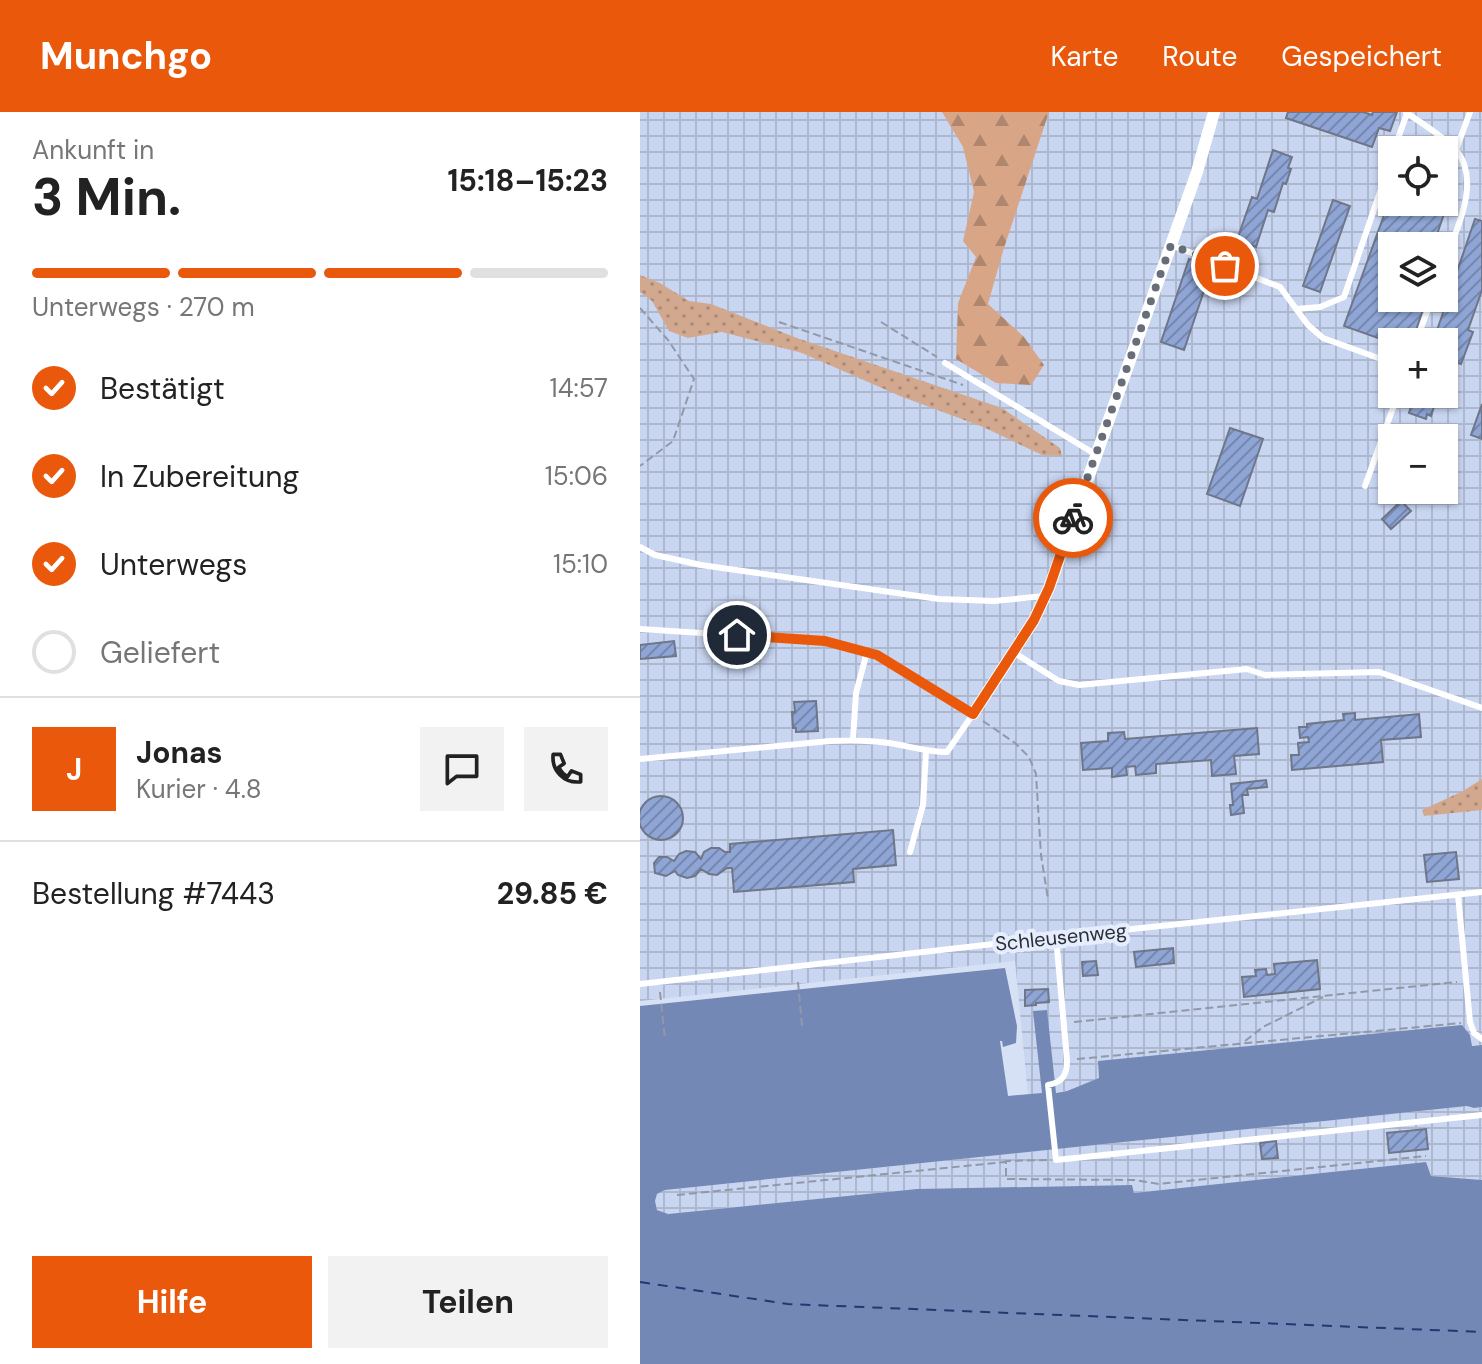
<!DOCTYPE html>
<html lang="de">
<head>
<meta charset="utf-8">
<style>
	:root { --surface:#fff; --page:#f2f2f2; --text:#222; --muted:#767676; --line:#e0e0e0; --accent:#ea580c }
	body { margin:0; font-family:"DM Sans",sans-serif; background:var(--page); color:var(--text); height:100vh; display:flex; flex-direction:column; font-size:30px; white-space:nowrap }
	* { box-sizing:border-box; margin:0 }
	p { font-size:26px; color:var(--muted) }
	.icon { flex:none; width:44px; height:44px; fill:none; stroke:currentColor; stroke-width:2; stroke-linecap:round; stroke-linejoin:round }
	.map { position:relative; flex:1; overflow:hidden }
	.sheet { display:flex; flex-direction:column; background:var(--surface); width:640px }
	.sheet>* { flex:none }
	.controls { position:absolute; left:738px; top:24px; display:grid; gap:16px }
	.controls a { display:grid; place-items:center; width:80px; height:80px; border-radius:0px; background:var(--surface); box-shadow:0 2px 6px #0004; font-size:40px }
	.pin { position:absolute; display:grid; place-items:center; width:68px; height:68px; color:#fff; margin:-34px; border:4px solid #fff; border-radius:50%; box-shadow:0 2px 8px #0007 }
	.courier { position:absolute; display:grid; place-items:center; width:80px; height:80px; margin:-40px; border:6px solid #ea580c; border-radius:50%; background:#fff; color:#222; box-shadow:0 2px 10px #0007 }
	.overview em { font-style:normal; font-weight:700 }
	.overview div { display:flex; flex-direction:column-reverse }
	.overview { display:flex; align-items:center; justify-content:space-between; height:136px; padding:0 32px }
	h1 { font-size:52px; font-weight:700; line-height:60px }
	.bar { display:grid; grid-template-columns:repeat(4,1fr); gap:12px 8px; align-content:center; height:96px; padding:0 32px }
	.bar i { height:10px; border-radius:6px; background:var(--line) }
	.bar .selected { background:var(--accent) }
	.bar p { grid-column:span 4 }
	.line { display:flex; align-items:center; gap:20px; padding:0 32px; border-top:2px solid var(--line) }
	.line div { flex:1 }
	.round { display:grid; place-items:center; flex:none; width:84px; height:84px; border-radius:0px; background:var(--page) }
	ol { padding:0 32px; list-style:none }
	li { display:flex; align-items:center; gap:24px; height:88px }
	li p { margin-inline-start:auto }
	li .icon { padding:8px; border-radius:50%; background:var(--accent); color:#fff; stroke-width:4 }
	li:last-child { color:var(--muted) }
	li i { width:44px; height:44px; border:4px solid var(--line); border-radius:50% }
	.button { display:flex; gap:16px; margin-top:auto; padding:16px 32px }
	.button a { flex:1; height:92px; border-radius:0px; background:var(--accent); color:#fff; font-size:32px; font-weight:700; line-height:92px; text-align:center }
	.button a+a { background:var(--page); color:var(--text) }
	header { display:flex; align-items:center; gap:48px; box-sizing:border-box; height:112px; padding:0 40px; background:var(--accent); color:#fff }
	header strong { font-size:38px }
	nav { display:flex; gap:44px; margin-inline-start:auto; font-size:28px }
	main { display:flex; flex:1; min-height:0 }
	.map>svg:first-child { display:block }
</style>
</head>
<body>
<header>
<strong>Munchgo</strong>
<nav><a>Karte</a><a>Route</a><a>Gespeichert</a></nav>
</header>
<main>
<section class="sheet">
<div class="overview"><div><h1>3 Min.</h1><p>Ankunft in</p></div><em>15:18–15:23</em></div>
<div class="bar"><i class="selected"></i><i class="selected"></i><i class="selected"></i><i></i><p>Unterwegs · 270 m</p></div>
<ol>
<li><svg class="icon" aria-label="check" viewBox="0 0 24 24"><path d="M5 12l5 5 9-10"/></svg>Bestätigt<p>14:57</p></li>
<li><svg class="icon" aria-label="check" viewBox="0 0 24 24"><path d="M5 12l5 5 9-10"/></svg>In Zubereitung<p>15:06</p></li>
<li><svg class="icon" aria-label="check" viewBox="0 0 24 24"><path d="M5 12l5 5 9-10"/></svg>Unterwegs<p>15:10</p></li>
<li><i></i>Geliefert</li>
</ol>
<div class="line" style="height:144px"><b class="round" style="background:var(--accent);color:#fff">J</b><div><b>Jonas</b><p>Kurier · 4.8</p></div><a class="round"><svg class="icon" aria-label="chat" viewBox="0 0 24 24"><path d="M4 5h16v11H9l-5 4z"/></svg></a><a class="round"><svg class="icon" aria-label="phone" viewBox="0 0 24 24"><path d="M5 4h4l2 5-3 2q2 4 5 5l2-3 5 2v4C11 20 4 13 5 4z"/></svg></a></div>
<div class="line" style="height:104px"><div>Bestellung #7443</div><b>29.85 €</b></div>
<div class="button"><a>Hilfe</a><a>Teilen</a></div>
</section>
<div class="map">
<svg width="842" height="1252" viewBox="0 0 842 1252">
	<defs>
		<pattern id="industrial-grid" width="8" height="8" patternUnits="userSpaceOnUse" patternTransform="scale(2)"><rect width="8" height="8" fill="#c9d6f1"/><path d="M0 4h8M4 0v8" fill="none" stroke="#adb8cf"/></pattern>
		<pattern id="grass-dots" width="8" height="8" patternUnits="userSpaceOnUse" patternTransform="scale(2)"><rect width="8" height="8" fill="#d2a98f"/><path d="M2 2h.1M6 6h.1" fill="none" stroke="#ab8a76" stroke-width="1.8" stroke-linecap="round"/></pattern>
		<pattern id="forest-firs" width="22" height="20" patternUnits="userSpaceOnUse" patternTransform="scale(2)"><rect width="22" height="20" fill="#d8a586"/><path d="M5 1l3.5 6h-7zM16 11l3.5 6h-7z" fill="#af876e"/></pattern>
		<pattern id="building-hatch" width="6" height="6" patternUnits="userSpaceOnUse" patternTransform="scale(2)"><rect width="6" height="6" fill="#8fa5d5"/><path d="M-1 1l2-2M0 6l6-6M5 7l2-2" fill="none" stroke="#7587ae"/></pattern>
	</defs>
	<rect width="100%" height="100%" fill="#d7e1f5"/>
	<path fill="url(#industrial-grid)" fill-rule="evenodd" d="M0,0H842V933L459,949L460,966L426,979L388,983L375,849L0,889ZM752,38H804V90H752ZM752,134H804V186H752ZM752,230H804V282H752ZM752,326H804V378H752Z
		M827,994L834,996L842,995V1068L791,1064L785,1050L494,1081L492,1073L277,1077L27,1102L17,1098L15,1089L17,1082L25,1078Z"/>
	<path fill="url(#grass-dots)" d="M0,163L20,171L49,189L71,192L157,226L362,296L420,336L422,344L402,343L343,315L260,284L162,241L82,220L48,226L29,219L12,189L0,180Z
		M842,667V698L784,704L782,698L823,679Z"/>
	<path fill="url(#forest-firs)" d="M302,0H409L363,139L348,192L384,225L404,253L391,273L356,271L316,247L318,191L336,145L323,129L334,80L323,35Z"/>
	<path fill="#7488b6" d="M365,856L377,914L376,931L363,935L362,929H360L368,984L402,981L393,899L407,898L416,981L427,979L459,966L458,949L822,913L830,923L832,934L842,933V995L834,996L827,994L25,1078L17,1082L15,1089L17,1098L28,1102L277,1077L492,1073L494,1081L786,1050L791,1064L842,1068V1252H0V894Z"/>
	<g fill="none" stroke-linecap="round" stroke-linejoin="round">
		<path stroke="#223872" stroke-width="2" stroke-dasharray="10 8" stroke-linecap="butt" d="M0,1170L148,1192L842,1220"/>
	</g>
	<path fill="url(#building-hatch)" stroke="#6e7688" stroke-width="2" d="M648,0H723L732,3L733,0H757L750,19L739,16L732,35L646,6Z
		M633,38L652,45L648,56L651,57L646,72L643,71L634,100L628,98L616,135L597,128L612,85L617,87Z
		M752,81V90H778L805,99L793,134H752V186H787L772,230L760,228L759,230L752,231L704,214Z
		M693,88L710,94L680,180L663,174Z
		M835,107L842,109V178L828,218L833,220L821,252L806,247L804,254V230H793Z
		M549,147L572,155L544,238L521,230Z
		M775,282H798L791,304L787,302L786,307L769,301Z
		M842,292V327L831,323Z
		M590,316L623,327L600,394L567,382Z
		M761,389L771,399L751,417L742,407Z
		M34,529L36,544L0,547V533Z
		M176,589L178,619L156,620V616H153L152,600H155L154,590Z
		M715,601V608L779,602L781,625L741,628L743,650L652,658L651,643H659L658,631L669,630L668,625L660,626L659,615H667V612L704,608L703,602Z
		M617,616L619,642L594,644L596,662L572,664L571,648L516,652V661L496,663L495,654L486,655L487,663L472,665V656L443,658L441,631L468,629V621L484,620L485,627Z
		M626,668L627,675L607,677L608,683H602L604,701L591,703L590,693H593L591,672Z
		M-1 706a22 22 0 1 1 44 0a22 22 0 1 1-44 0Z
		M253,718L256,753L213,757L214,770L94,780L92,756H87L77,763L69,762L61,757L55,764L47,766L38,763L35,759L26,764L15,761L14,751L19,745H27L34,749L39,742L46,739L55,740L61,747L64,740L71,736H79L85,740H90V732Z
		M816,740L819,767L787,770L784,743Z
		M533,836L534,851L496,855L494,840Z
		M677,848L680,877L604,885L602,865L616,864L615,858L626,857L627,863L635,862L634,852Z
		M456,849L458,863L443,864L442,850Z
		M408,877L409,890L396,891V893L385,894V878Z
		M786,1017L788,1037L749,1041L747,1021Z
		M636,1029L638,1046L622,1047L620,1031Z"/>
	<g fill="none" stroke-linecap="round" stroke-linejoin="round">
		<path stroke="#9198a8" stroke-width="2" stroke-dasharray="8 4" stroke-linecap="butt" d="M0,196L28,228L54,267L33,329L0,354
			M139,210L323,273
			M241,210L297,245
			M343,609L375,631L389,645L396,662L401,743L408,787
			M158,870L162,914
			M20,880L25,927
			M434,910L817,870
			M605,929L623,915L683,885
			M437,947L821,911
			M407,1048L366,1049V1067L495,1068L519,1072L786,1044
			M37,1083L365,1050"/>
		<path stroke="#fff" stroke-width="6" d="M766,0C779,10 806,26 816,38C842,69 816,119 804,151
			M754,38L767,1
			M816,38L830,0
			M531,133L640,175L668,213L683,226L752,251
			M656,197L680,195L704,185L752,45
			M776,230L792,186
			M305,251L455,342
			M725,374L758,282
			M0,435L15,443L61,453L299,487L354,489L405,484
			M0,517L185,529L237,543L333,602L307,640C287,640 269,634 249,631C229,628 210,628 190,629L0,647
			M373,540L419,569L439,573L607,557L625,563L739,560L842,596
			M213,628L216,581L227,540
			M270,740L283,693L286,639
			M818,783L830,910L834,921L842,927
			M416,825L427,948C427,963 423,970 408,973L416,1048L842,1003
			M0,872L416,825L842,780"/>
		<path stroke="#fff" stroke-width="12" d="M333,602L394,508L409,476L557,60L574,0"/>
	</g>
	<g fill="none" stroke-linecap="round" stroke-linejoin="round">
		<path stroke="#676d79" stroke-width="8" stroke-dasharray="0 14.4" d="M433,406L531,133L585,154"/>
		<path stroke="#ea580c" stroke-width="10" d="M97,523L185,529L237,543L333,602L394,508L409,476L433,406"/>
	</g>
	<g text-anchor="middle" stroke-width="8" stroke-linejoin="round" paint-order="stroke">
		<g font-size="20" fill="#2a2e36" stroke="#e6eefe">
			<text transform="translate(421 825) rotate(-6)" y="7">Schleusenweg</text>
		</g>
	</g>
</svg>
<div class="controls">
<a><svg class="icon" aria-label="locate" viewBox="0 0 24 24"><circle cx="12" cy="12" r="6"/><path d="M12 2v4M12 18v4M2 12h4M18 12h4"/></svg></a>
<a><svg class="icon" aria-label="layers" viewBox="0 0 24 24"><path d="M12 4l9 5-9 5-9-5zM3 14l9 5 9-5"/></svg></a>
<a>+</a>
<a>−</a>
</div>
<div class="pin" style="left:585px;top:154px;background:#ea580c"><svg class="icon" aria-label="bag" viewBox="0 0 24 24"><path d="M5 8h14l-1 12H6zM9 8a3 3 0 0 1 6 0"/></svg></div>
<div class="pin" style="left:97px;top:523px;background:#1f2937"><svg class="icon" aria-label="home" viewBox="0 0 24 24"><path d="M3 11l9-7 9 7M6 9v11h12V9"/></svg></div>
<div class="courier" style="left:433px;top:406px"><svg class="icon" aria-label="bike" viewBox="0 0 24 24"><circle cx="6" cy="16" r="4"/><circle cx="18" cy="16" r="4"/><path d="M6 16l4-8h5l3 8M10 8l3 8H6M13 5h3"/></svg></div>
</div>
</main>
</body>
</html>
